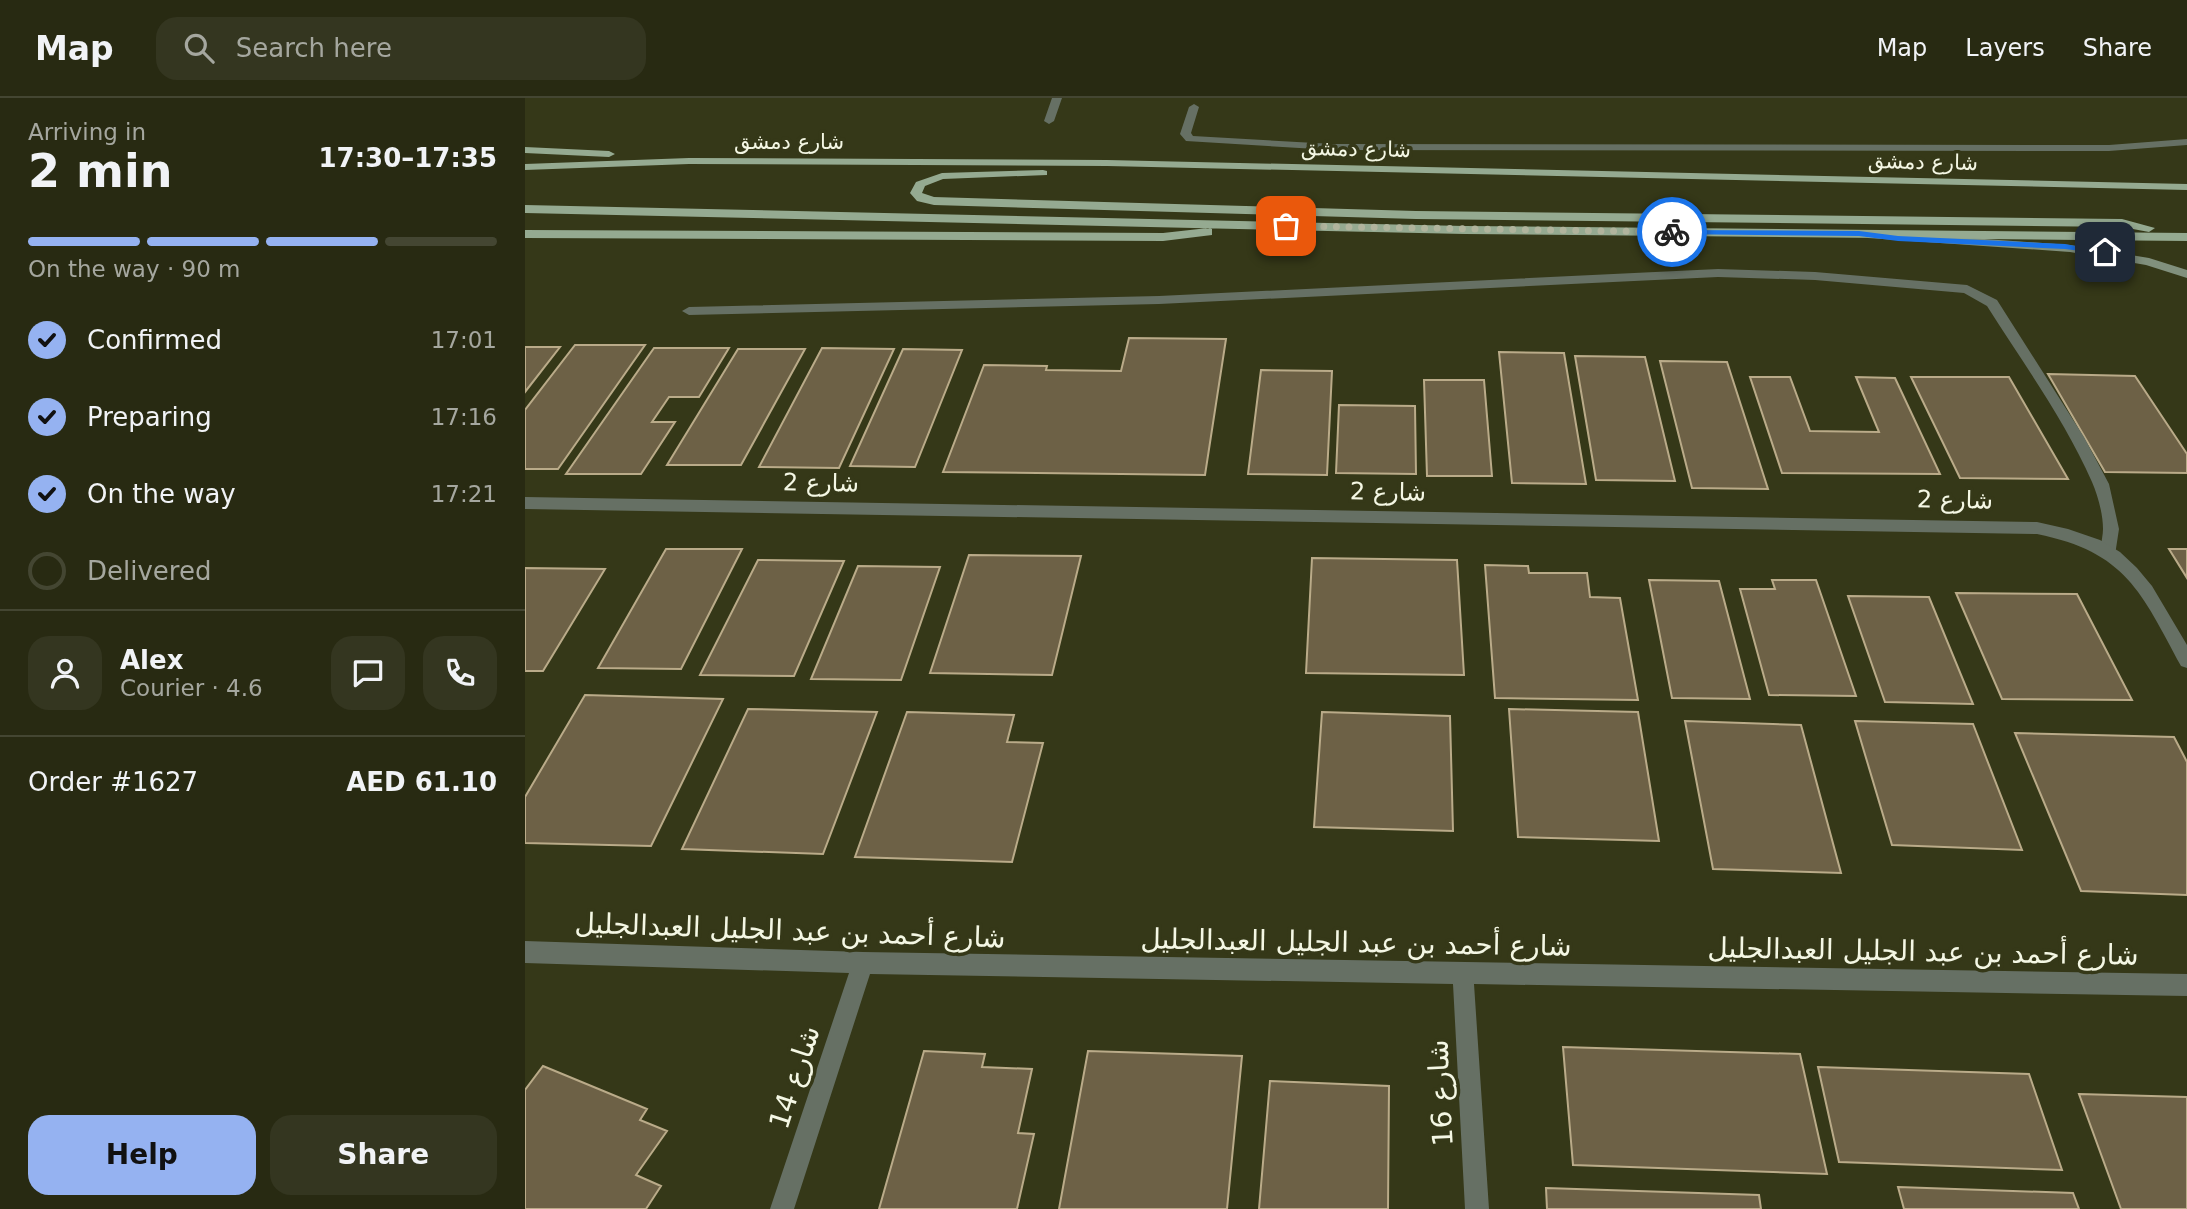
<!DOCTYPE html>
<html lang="en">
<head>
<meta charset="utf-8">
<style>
	:root { --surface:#282a12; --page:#343620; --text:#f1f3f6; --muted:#a5a79f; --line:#444632; --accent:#95b2f1 }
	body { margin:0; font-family:"DejaVu Sans",Vazirmatn,sans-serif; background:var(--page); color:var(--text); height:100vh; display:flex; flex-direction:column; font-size:26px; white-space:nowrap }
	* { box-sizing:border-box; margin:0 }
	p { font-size:23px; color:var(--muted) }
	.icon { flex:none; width:38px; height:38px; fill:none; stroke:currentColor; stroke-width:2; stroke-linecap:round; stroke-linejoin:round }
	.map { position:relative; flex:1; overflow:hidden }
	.details { display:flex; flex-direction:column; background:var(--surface); width:525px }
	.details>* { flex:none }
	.pin { position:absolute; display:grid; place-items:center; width:60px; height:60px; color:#fff; margin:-30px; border-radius:14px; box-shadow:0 4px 10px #0006 }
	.courier { position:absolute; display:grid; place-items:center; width:70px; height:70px; margin:-35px; border:5px solid #1a73e8; border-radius:50%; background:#fff; color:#222; box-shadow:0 2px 9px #0007 }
	.head em { font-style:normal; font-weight:600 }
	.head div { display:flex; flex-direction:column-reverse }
	.head { display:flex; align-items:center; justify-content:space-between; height:119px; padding:0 28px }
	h1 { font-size:46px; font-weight:600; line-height:52px }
	.bar { display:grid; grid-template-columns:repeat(4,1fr); gap:10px 7px; align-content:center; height:84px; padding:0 28px }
	.bar i { height:9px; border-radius:5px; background:var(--line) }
	.bar .active { background:var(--accent) }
	.bar p { grid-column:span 4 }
	.line { display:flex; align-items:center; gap:18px; padding:0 28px; border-top:2px solid var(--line) }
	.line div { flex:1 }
	.round { display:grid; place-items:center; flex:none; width:74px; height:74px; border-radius:21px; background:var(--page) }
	ol { padding:0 28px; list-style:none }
	li { display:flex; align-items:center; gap:21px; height:77px }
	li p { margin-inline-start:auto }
	li .icon { padding:7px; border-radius:50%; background:var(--accent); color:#111; stroke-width:4 }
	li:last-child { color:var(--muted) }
	li i { width:38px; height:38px; border:4px solid var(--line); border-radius:50% }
	.primary-button { display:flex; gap:14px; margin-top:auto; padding:14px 28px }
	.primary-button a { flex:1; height:80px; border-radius:21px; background:var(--accent); color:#111; font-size:28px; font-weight:600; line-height:80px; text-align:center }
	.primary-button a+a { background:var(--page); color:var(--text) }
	header { display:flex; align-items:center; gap:42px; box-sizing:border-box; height:98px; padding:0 35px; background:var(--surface); border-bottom:2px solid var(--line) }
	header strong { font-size:33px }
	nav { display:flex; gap:38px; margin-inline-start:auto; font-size:24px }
	.search { width:490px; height:63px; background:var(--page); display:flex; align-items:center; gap:18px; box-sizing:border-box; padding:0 24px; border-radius:21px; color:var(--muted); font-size:26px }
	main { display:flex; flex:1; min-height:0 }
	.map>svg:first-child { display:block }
</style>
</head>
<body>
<header>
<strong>Map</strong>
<div class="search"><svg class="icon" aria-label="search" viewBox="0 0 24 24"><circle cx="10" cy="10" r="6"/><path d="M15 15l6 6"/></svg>Search here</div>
<nav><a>Map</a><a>Layers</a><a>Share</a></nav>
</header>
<main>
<section class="details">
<div class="head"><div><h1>2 min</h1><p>Arriving in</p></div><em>17:30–17:35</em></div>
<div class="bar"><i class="active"></i><i class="active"></i><i class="active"></i><i></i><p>On the way · 90 m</p></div>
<ol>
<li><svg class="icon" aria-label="check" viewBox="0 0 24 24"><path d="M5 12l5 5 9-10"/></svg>Confirmed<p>17:01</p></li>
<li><svg class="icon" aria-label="check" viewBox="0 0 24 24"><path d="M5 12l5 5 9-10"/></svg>Preparing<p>17:16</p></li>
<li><svg class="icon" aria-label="check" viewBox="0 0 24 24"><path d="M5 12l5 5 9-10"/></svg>On the way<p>17:21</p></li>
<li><i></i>Delivered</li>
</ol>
<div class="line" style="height:126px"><a class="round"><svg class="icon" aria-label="person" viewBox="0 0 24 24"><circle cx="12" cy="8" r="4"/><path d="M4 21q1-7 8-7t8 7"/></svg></a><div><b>Alex</b><p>Courier · 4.6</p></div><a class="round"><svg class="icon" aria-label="chat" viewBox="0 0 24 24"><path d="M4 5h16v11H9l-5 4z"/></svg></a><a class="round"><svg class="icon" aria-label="phone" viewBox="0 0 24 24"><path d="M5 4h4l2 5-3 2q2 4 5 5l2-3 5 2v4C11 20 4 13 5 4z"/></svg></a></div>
<div class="line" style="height:91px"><div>Order #1627</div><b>AED 61.10</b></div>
<div class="primary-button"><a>Help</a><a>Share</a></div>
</section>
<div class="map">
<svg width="1662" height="1111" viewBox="0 0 1662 1111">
	<rect width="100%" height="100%" fill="#353818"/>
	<path fill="#6d6146" stroke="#baab89" stroke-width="2" d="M604,240L701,241L680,377L418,374L459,267L522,268L521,272L596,273Z
		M50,247H120L33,371H0V312Z
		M0,249H35L0,294Z
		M129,250H204L174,299H144L127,324H150L116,376H41Z
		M297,250L369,251L314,370L234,369Z
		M213,251H280L216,367H142Z
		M378,251L437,252L390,369L325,368Z
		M974,254L1039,255L1061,386L987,385Z
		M1050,258L1120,259L1150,383L1071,382Z
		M1135,263L1202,264L1243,391L1167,390Z
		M736,272L807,273L802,377L723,376Z
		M1523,276L1610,278L1662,356V375L1580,374Z
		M1225,279H1265L1285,333L1354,334L1331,279L1370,280L1415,376L1257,375Z
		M1386,279H1484L1543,381L1435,380Z
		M899,282H959L967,378H902Z
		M814,307L890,308L891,376L811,375Z
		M141,451H217L156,571L73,570Z
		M1644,451H1662V480Z
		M444,457L556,458L527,577L405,575Z
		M787,460L932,462L939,577L781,575Z
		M233,462L319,463L269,578L175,577Z
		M960,467L1003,468L1004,475H1062L1065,499L1095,500L1113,602L970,600Z
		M333,468L415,469L376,582L286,581Z
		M0,470L80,471L18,573H0Z
		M1124,482L1194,483L1225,601L1147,600Z
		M1247,482H1291L1331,598L1244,597L1215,491H1250Z
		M1431,495L1552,496L1607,602L1477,601Z
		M1323,498L1404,499L1448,606L1360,604Z
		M60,597L198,601L126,748L0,745V699Z
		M223,611L352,614L298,756L157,751Z
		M984,611L1113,614L1134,743L993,739Z
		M382,614L489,617L482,644L518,645L487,764L330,759Z
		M797,614L925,618L928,733L789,729Z
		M1160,623L1276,627L1316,775L1188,771Z
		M1330,623L1448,626L1497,752L1367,747Z
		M1490,635L1649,639L1662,664V797L1556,793Z
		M1038,949L1275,956L1302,1076L1048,1067Z
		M399,953L460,956L457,969L507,971L493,1035L509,1036L492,1111H354Z
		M563,953L717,958L702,1111H534Z
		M18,968L122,1011L115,1022L142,1033L111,1077L136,1088L121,1111H0V992Z
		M1293,969L1504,976L1537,1072L1314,1064Z
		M745,983L864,988L863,1111H734Z
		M1554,996L1662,999V1111H1596Z
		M1373,1089L1548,1095L1554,1111H1379Z
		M1021,1090L1234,1097L1236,1111H1022Z"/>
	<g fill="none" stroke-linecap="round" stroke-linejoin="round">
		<path fill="#667064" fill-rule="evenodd" d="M527,0H537L529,23L524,26L519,23Z
			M669,6L674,9L666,35L668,38L808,46L1584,47L1662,41V47L1584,53L808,52L661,43L655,36L664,9Z
			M1193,171L1290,174L1442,187L1472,202L1559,339L1584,386L1594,431L1590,457H1578C1574,449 1578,440 1578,431C1578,416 1573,398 1567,384C1540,322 1498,265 1462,208L1439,195L1290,182L1193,179L634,206L164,217L157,213L164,209L634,198Z"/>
		<path fill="#667064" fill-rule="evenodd" d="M0,399L1512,424L1543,431L1575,442L1595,454L1612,470L1627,488L1662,547V570L1656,568C1616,494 1601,454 1512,436L0,411Z
			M0,843L338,854L1662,876V898L949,886L964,1111H940L928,886L345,876L269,1111H245L324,875L0,865Z"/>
		<path fill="#81907d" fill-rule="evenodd" d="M1347,133L1545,147L1624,160L1662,172V180L1621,167L1545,154L1343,140L1341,137Z"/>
		<path fill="#95aa91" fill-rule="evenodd" d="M0,49L84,53L90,56L84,59L0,55Z
			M164,60L582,62L1662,86V92L582,68L164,66L0,72V66Z
			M518,72L522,73V77L418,81L400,88L397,95L409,99L891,113L1597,121L1630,130L1624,134L1597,129L891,121L409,107L392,103L385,95L391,84L417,75Z
			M0,107L940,128L1662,135V143L940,136L0,115Z
			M683,130L687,131V137L638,143L0,140V132L638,135Z"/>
	</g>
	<path fill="#1a73e8" d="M1147,132L1334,133L1373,138L1540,146L1584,154L1580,156L1540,151L1373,143L1334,138L1144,136Z"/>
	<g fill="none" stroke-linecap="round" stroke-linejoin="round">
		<path stroke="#b1b49d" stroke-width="7" stroke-dasharray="0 12.6" d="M761,128L1147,134"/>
	</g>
	<g text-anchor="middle" stroke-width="7" stroke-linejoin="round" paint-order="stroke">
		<g font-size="21" fill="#f4f7e4" stroke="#353818">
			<text x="264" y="51">شارع دمشق</text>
			<text transform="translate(831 51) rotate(1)" y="7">شارع دمشق</text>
			<text transform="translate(1398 64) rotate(1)" y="7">شارع دمشق</text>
		</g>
		<g font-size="24" fill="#f4f7e4" stroke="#353818">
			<text transform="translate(296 385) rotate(1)" y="8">شارع 2</text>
			<text transform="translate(863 394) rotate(1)" y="8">شارع 2</text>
			<text transform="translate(1430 402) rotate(1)" y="8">شارع 2</text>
		</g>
		<g font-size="28" fill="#f4f7e4" stroke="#353818">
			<text transform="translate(265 832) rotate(2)" y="10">شارع أحمد بن عبد الجليل العبدالجليل</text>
			<text transform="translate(831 844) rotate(1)" y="10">شارع أحمد بن عبد الجليل العبدالجليل</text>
			<text transform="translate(1398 853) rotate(1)" y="10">شارع أحمد بن عبد الجليل العبدالجليل</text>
			<text transform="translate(269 979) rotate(-72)" y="10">شارع 14</text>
			<text transform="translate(915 995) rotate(-93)" y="10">شارع 16</text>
		</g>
	</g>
</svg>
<div class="pin" style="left:761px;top:128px;background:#ea580c"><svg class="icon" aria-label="bag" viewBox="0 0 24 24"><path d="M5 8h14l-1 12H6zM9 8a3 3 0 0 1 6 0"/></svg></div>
<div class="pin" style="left:1580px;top:154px;background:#1f2937"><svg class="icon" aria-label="home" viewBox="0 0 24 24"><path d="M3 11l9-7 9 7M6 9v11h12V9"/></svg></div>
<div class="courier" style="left:1147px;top:134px"><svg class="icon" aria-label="bike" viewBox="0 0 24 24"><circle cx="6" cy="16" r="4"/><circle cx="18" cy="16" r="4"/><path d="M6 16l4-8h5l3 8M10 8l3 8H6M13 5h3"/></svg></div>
</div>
</main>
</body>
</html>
